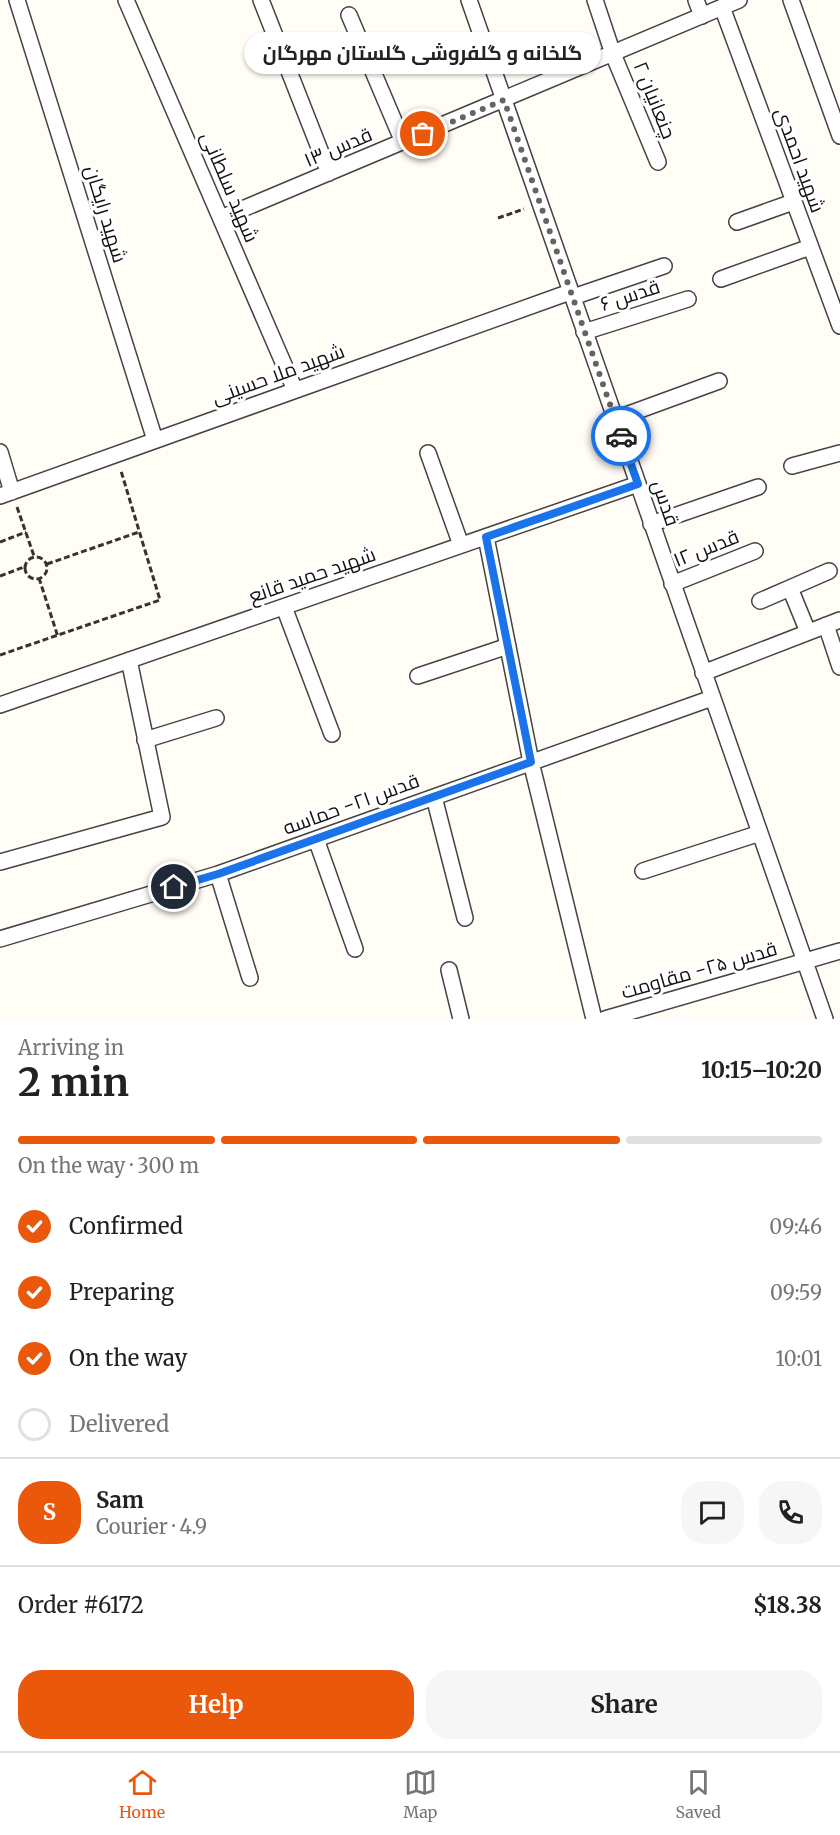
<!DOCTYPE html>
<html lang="en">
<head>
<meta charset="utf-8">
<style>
	:root { --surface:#fff; --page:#f6f6f6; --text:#222; --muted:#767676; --line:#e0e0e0; --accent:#ea580c }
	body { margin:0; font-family:Merriweather,Cairo,serif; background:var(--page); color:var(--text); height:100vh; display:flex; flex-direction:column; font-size:22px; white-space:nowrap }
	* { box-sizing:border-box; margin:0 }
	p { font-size:20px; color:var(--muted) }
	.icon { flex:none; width:33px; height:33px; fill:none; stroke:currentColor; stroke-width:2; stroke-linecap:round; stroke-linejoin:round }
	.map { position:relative; height:1019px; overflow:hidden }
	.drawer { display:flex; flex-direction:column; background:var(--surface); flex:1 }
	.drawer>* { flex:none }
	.pin { position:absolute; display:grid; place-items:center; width:51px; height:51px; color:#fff; margin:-26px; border:3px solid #fff; border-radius:50%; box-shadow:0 2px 6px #0007 }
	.courier { position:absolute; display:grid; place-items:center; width:60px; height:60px; margin:-30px; border:4px solid #1a73e8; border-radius:50%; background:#fff; color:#222; box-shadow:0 2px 8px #0007 }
	.bubble { position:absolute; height:42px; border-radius:21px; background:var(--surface); box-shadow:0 2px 4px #0004; font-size:20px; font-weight:700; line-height:42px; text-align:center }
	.headline em { font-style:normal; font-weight:700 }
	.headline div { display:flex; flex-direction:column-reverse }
	.headline { display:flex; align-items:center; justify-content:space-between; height:102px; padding:0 18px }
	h1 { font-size:39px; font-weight:700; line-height:45px }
	.bar { display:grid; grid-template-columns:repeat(4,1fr); gap:9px 6px; align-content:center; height:72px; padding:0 18px }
	.bar i { height:8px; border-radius:4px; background:var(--line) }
	.bar .active { background:var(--accent) }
	.bar p { grid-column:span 4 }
	.line { display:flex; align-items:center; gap:15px; padding:0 18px; border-top:2px solid var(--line) }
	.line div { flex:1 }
	.round { display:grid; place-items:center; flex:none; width:63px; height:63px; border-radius:24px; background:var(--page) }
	ol { padding:0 18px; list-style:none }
	li { display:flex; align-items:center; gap:18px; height:66px }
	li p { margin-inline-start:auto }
	li .icon { padding:6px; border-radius:50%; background:var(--accent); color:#fff; stroke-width:4 }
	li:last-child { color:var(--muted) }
	li i { width:33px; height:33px; border:3px solid var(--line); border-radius:50% }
	.button { display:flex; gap:12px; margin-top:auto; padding:12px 18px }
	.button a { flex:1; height:69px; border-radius:24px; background:var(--accent); color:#fff; font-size:24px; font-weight:700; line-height:69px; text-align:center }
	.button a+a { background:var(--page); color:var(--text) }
	.tabs { display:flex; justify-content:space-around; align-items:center; height:84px; border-top:2px solid var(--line); background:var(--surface); font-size:16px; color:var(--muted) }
	.tabs a { display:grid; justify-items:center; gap:3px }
	.tabs .active { color:var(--accent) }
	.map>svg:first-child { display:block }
</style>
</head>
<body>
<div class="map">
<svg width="840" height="1019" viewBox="0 0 840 1019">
	<rect width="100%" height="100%" fill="#fffdf5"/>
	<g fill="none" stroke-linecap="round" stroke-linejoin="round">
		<g stroke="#444" stroke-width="18">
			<path id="street" d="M17,0L155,440
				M126,0L295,390
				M261,0L329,173
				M469,0L825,1019
				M595,0L613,54L658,162
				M696,0L702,16
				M791,0L840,136
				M722,7L840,326
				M349,15L403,142
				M221,218L739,0
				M737,222L793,202
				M721,279L810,247
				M573,297L664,266
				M584,332L688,299
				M615,419L719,381
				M0,452L12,492
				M428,453L461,545
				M792,466L840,453
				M0,496L570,292
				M651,524L758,487
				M486,537L531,762L594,1019
				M672,584L755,551
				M790,588L829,571
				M760,601L790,588L808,632
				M284,607L332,734
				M826,625L840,667
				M703,673L840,620
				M418,676L508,646
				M0,705L638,484
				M145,740L216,718
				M434,797L465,918
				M316,839L355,949
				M0,862L162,817L129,660
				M643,871L760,833
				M218,874L250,978
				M0,939L218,874L712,698
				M449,970L461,1019
				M605,1019L840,951"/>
		</g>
		<path stroke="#333" stroke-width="3" stroke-dasharray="6 3" stroke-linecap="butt" d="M498,218L524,209
			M17,507L34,556
			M0,542L26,532
			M25 568a11 11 0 1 1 22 0a11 11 0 1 1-22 0Z
			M47,564L139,532
			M0,576L24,567
			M39,578L58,637
			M0,655L160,600L121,471"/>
		<use href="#street" stroke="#fff" stroke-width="15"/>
	</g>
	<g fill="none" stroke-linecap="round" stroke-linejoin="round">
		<path stroke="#646461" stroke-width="6" stroke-dasharray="0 10.8" d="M423,134L504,100L621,436"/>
		<path stroke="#1a73e8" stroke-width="8" d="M174,887L218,874L531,762L486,537L638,484L621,436"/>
	</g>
	<g text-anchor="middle" stroke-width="6" stroke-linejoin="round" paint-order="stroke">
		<g font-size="20" fill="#111" stroke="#fff">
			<text transform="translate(655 100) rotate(68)" y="7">چنعانیان ۲</text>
			<text transform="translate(338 147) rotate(-23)" y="7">قدس ۱۳</text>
			<text transform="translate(800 160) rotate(70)" y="7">شهید احمدی</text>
			<text transform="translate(230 187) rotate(67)" y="7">شهید سلطانی</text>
			<text transform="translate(106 214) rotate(73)" y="7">شهید رایگان</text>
			<text transform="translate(630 295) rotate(-18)" y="7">قدس ۶</text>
			<text transform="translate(278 374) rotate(-20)" y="7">شهید ملا حسینی</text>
			<text transform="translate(666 503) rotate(71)" y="7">قدس</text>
			<text transform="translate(706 548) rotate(-22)" y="7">قدس ۱۲</text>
			<text transform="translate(312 575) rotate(-19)" y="7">شهید حمید قانع</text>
			<text transform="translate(351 804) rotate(-20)" y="7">قدس ۲۱- حماسه</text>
			<text transform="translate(699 970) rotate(-16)" y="7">قدس ۲۵- مقاومت</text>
		</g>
	</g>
</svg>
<div class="pin" style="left:423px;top:134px;background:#ea580c"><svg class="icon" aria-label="bag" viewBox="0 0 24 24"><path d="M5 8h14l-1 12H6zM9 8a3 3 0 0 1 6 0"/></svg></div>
<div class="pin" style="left:174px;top:887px;background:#1f2937"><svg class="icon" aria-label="home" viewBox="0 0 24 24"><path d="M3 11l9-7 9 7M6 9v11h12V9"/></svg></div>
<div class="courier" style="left:621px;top:436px"><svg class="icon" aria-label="car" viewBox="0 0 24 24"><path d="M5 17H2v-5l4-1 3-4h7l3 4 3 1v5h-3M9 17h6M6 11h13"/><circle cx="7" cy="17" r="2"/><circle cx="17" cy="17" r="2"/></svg></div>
<div class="bubble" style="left:244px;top:32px;width:357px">گلخانه و گلفروشی گلستان مهرگان</div>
</div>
<section class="drawer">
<div class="headline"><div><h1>2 min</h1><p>Arriving in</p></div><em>10:15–10:20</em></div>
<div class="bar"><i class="active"></i><i class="active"></i><i class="active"></i><i></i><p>On the way · 300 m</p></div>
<ol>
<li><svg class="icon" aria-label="check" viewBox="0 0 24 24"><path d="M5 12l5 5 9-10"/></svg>Confirmed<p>09:46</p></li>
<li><svg class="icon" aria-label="check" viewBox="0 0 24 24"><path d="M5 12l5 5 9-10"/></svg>Preparing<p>09:59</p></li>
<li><svg class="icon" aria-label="check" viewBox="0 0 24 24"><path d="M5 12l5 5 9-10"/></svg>On the way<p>10:01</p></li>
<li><i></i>Delivered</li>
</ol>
<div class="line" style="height:108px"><b class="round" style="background:var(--accent);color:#fff">S</b><div><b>Sam</b><p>Courier · 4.9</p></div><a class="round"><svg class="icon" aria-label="chat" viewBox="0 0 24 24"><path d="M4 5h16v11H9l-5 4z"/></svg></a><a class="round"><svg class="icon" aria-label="phone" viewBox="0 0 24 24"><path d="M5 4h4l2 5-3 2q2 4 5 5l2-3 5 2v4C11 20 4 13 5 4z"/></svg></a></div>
<div class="line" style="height:78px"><div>Order #6172</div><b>$18.38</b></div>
<div class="button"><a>Help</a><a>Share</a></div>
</section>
<nav class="tabs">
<a class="active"><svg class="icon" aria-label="home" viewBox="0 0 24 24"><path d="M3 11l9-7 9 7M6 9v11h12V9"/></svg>Home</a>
<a><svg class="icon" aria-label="map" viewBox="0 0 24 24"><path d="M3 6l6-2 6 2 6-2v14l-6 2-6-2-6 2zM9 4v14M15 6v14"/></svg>Map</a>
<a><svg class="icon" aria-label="saved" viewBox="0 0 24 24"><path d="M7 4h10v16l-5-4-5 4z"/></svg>Saved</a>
</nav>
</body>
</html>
